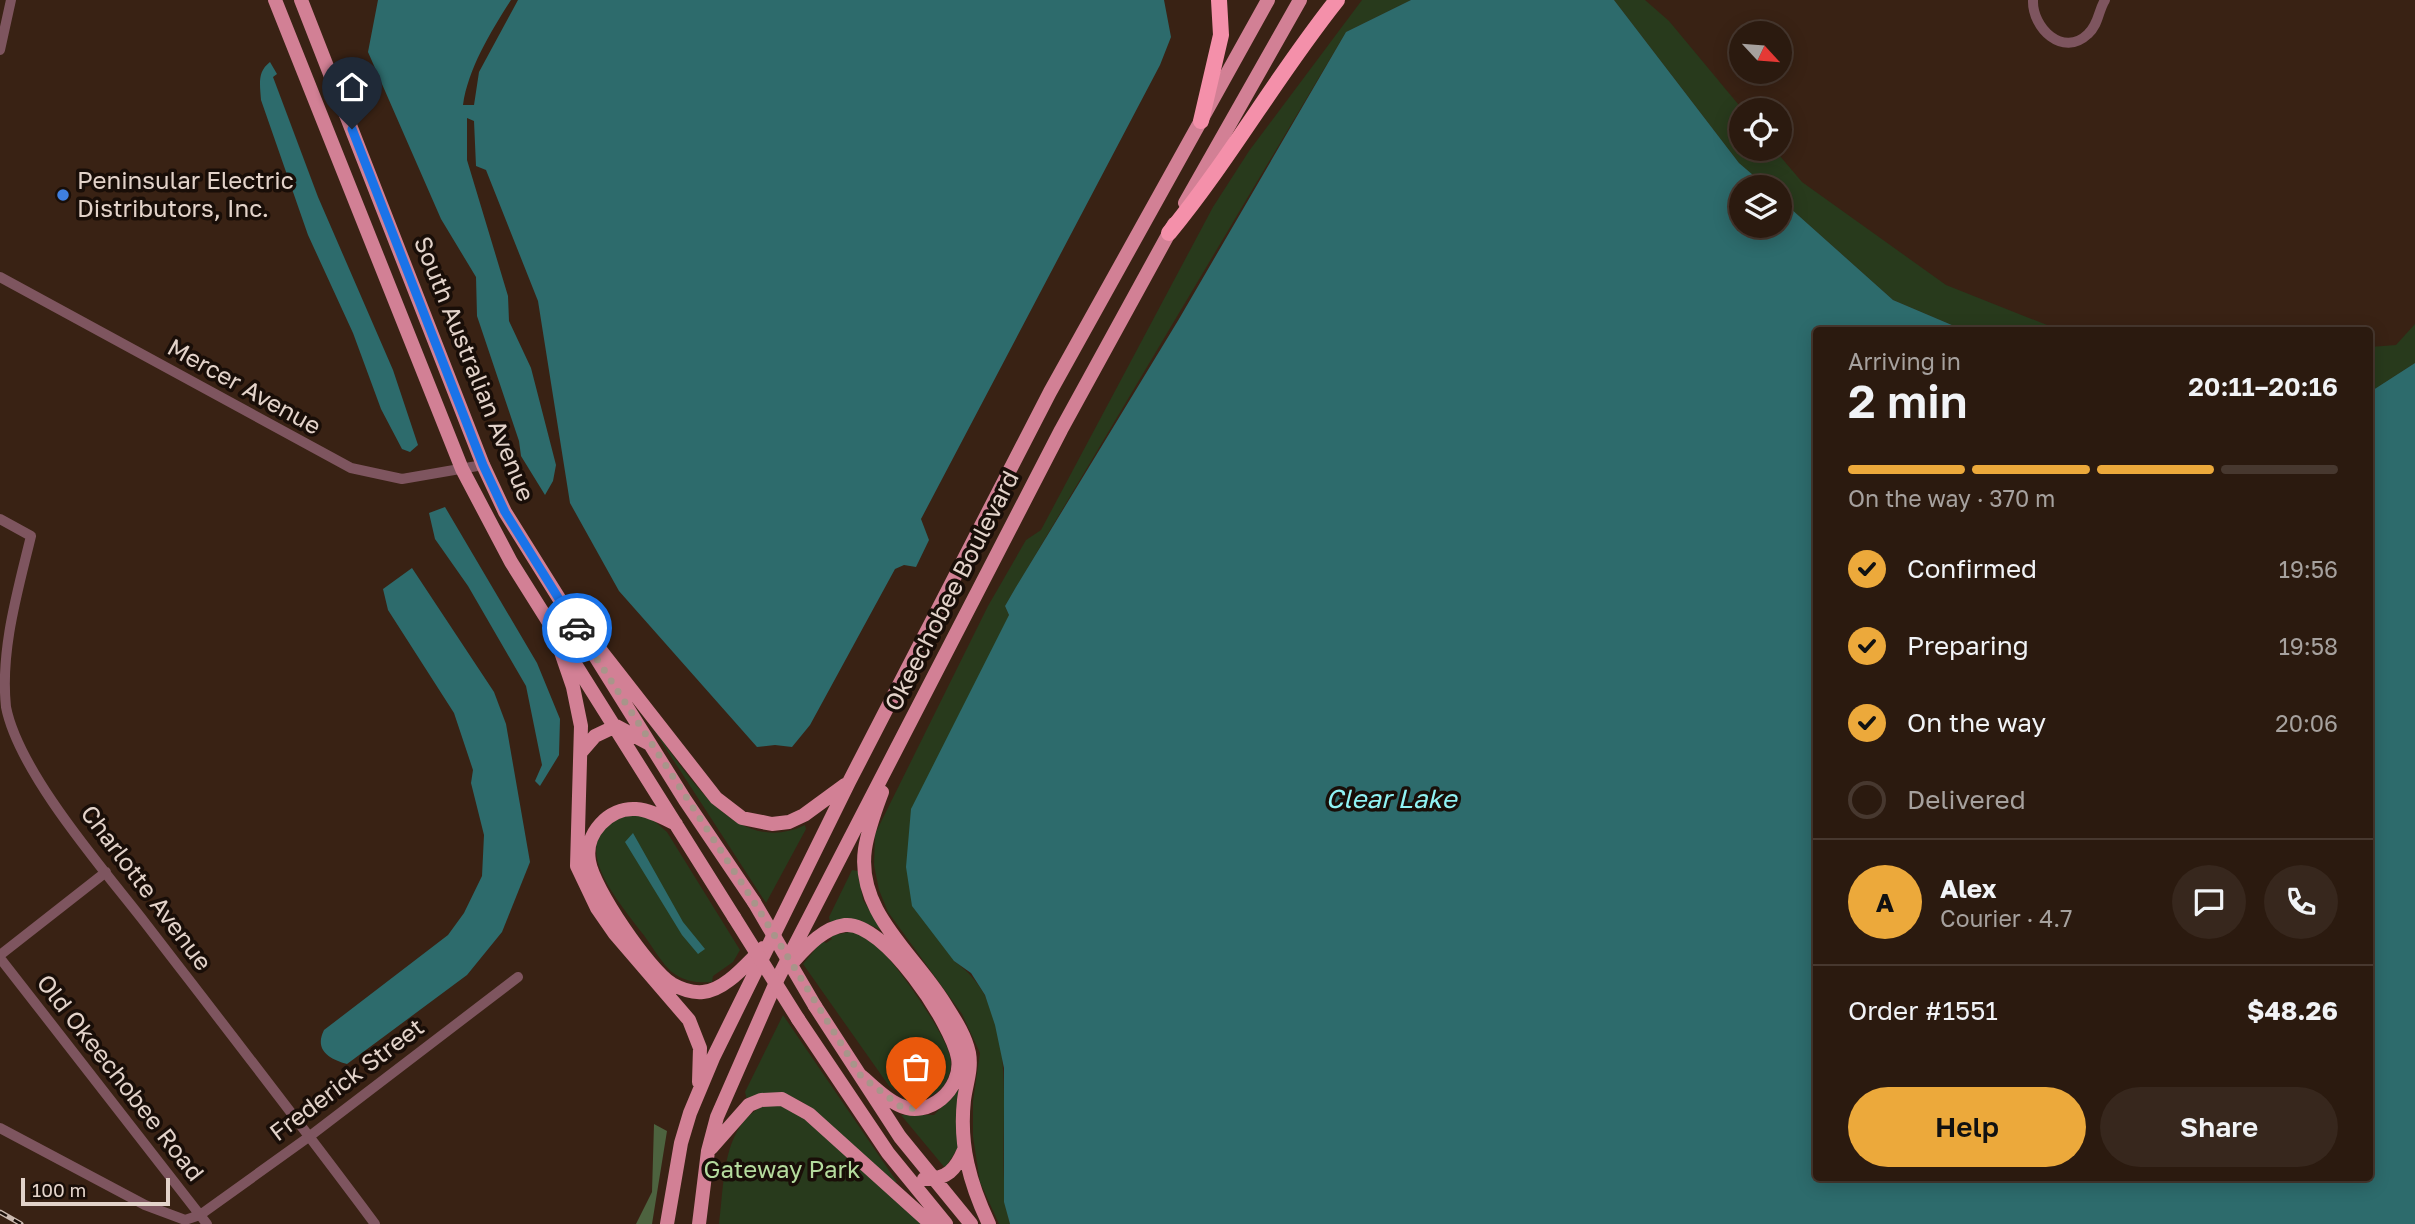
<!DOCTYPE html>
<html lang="en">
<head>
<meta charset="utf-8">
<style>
	:root { --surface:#2b1a0f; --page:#37271d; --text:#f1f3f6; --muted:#a6a19e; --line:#47382f; --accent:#eca93b }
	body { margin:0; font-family:"Golos Text",sans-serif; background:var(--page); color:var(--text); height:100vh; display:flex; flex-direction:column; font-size:26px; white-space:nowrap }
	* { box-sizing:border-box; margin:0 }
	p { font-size:23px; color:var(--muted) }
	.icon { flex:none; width:38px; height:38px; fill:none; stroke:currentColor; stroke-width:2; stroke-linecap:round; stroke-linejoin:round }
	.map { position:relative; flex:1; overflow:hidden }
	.drawer { position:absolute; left:1813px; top:327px; width:560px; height:854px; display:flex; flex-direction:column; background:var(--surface); border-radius:7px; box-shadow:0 4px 18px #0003,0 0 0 2px var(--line) }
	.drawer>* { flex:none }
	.needle { width:46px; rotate:116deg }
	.buttons { position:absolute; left:1729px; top:21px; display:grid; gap:14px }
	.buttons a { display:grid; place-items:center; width:63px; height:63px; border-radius:50%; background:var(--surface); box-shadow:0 4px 18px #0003,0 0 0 2px var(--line); font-size:35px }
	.scale { position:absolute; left:21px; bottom:18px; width:149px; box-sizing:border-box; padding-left:7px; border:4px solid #e3d3ca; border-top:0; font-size:19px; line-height:24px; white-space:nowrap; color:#e3d3ca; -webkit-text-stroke:5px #190e08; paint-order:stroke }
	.pin { position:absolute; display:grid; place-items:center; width:60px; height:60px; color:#fff; margin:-72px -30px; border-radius:50% 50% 50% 0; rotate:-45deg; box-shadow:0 0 7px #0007 }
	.pin .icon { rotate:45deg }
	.courier { position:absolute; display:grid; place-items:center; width:70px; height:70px; margin:-35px; border:5px solid #1a73e8; border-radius:50%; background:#fff; color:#222; box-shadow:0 2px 9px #0007 }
	.overview em { font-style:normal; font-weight:600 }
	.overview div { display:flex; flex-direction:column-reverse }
	.overview { display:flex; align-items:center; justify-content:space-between; height:119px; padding:0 35px }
	h1 { font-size:46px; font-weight:600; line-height:52px }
	.bar { display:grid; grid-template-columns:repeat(4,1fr); gap:10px 7px; align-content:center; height:84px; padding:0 35px }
	.bar i { height:9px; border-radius:5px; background:var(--line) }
	.bar .selected { background:var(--accent) }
	.bar p { grid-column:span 4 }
	.line { display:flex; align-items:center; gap:18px; padding:0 35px; border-top:2px solid var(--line) }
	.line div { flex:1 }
	.round { display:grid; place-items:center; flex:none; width:74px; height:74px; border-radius:37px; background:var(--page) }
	ol { padding:0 35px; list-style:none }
	li { display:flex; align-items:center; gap:21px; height:77px }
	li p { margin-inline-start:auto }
	li .icon { padding:7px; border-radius:50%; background:var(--accent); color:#111; stroke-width:4 }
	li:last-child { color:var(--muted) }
	li i { width:38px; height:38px; border:4px solid var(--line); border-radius:50% }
	.cta { display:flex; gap:14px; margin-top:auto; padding:14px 35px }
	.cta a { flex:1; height:80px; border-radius:42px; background:var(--accent); color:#111; font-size:28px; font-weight:600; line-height:80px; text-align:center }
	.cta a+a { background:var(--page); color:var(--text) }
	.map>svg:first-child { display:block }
</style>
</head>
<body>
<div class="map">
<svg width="2415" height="1224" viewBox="0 0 2415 1224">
	<rect width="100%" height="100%" fill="#392214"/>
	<path fill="#283a1c" d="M1362,0H1411L1346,32L1005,606L1009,615L954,961C1033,1016 989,1145 1010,1224H999L980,1182L973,1137V1101L980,1053L962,1014L888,912L879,890L874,865L875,834L988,606L1026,540L1041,530L1213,207L1249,151Z
		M1614,0H1645L1669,21L1743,110L1741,149H1774L1802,182L1946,285L2062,331H1966L1893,300L1780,199V187H1767L1739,163Z
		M2415,324V363L2370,392V347L2396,345Z
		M646,718C683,766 732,860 805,825L806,829L766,903Z
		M632,814L652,819L667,832L740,950L733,962L713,976L712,982C698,983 688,982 676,975C663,967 652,945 642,933C616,898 559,835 632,814Z
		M852,870L858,871L863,900L883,931L859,920L830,923L829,917Z
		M854,931C860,934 869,936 873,941C892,958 952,1040 951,1063C950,1091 928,1102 903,1102L904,1096L889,1086L803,964L822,941L826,943L832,939L830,936Z
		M783,1015L897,1182L894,1183L804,1103L782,1092L747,1100L745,1092Z
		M960,1088L958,1148L945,1168L901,1115H934Z
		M767,1104L787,1106L804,1116L922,1224H719C725,1181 721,1124 767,1104Z"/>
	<path fill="#4d633f" d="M654,1124L667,1131L652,1224H636L652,1192Z"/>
	<path fill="#2d6b6c" d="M378,0H511C491,31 468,69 463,105H474L479,72L518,0H1164L1171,37L1160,65L921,519L929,540L916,567L904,565L895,569L810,725L792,747L775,745L757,747L619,591L570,503L538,301L486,170L476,166L474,121L467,118V160L508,296L509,321L531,368L556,465L553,481L545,495L521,456L519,441L477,316L476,277L441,219L368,52Z
		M1411,0H1614L1739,163L1767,187H1741V226H1780V199L1893,300L1966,331H1816V1178H2370V392L2415,363V1224H1010L1004,1202V1068L995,1025L985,995L971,973L954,961L912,906L906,867L911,809L1009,615L1005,606L1016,587L1179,319L1346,32Z
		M270,62L277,74L273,77L318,197L393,370L418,445L410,452L402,449L381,409L353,333L308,235L261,100C260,84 257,72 270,62Z
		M445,507L537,663L560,719L559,755L540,786L535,781L542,765L526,686L468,586L435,539L429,513Z
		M412,568L494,692L506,724L530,862L502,932L467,975L347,1064C329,1059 314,1050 324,1030L448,935L464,913L482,876L484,835L471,783L473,770L454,713L388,610L383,589Z
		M633,833L683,922L705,949L698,954L682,935L625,842Z"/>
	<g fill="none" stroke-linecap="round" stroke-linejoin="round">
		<path stroke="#7e555f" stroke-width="10" d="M2033,0C2032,28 2063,58 2088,34C2099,24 2098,11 2105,0
			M0,50L11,0
			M0,277L351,468L402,479L483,465
			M0,519L31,536C18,590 0,650 6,707C19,773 104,870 146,924C223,1024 300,1123 375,1224
			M0,955L106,872
			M0,958L207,1224
			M0,1128L145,1205L185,1220L200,1215L310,1136L518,977"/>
		<path stroke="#d28095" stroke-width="14" d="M275,0L462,469L511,562L734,917
			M301,0L483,465L505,512L685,800L754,902
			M1185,203L1300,0
			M598,647L716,798L742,818L772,824L789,822L804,815L845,785
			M561,652L573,687L581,726L577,866L597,908L615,934L689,1020L700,1048L699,1082
			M582,751L595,736L616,726L648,743
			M882,792C875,811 868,829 865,849C856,911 913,953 943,1001C953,1017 965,1034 969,1053C972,1070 966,1084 964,1100C959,1145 970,1184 989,1224
			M676,824C664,818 650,810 636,809C609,807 584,834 589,861C593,888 649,970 672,984C681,989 693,993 703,992C726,990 747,963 763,948
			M790,965C805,949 822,928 845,925C884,921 952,1024 958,1058C963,1089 928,1120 899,1105C885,1099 873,1086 861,1076
			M815,1006L900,1137L971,1224
			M798,1019L888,1153L946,1224
			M711,1148L749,1105L761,1100L782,1099L809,1114L931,1224
			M924,1179C947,1180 956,1169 964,1150
			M667,1224L681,1143L690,1113L713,1058L849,782L1050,392L1268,0
			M699,1224L708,1151L717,1117L777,980L1061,430L1174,224"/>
		<path stroke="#f490aa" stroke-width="16" d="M1201,121L1221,35L1219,0
			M1169,233C1230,159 1277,75 1337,0"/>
		<g stroke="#ccbbb1" stroke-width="5">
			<path id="rail" d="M0,1212L21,1224"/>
		</g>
		<use href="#rail" stroke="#190e08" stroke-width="2.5" stroke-dasharray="8" stroke-linecap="butt"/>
		<path stroke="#d28095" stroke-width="14" d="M754,902L815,1006
			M734,917L798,1019"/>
	</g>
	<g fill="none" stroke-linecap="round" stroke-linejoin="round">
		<path stroke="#a8958a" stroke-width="7" stroke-dasharray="0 12.6" d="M577,628L754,902L861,1076L900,1106L916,1109"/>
		<path stroke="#1a73e8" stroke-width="9" d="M352,129L483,465L505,512L577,628"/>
	</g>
	<circle fill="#3f7fe0" stroke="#190e08" stroke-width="2.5" cx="63" cy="195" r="7"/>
	<g text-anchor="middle" stroke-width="7" stroke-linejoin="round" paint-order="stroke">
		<g font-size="24" fill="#e3d3ca" stroke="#190e08" text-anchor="start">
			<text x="77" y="189">Peninsular Electric<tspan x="77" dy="28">Distributors, Inc.</tspan></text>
		</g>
		<g font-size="24" fill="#e3d3ca" stroke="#190e08">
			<text transform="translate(474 369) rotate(68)" y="8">South Australian Avenue</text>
			<text transform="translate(244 387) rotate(29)" y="8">Mercer Avenue</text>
			<text transform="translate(952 591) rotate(-63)" y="8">Okeechobee Boulevard</text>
			<text transform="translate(146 888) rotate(53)" y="8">Charlotte Avenue</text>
			<text transform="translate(120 1078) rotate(52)" y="8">Old Okeechobee Road</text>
			<text transform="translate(347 1080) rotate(-37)" y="8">Frederick Street</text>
		</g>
		<g font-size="24" fill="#b4db9d" stroke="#190e08">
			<text x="782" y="1178">Gateway Park</text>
		</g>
		<g font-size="26" font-style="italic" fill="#90f3f4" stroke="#190e08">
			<text x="1391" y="808">Clear Lake</text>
		</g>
	</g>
</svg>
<div class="buttons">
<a><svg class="needle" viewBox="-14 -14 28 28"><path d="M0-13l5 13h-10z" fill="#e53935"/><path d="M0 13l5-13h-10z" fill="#a6a19e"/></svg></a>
<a><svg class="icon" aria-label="locate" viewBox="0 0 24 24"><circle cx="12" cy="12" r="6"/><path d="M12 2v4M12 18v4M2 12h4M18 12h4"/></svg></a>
<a><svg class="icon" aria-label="layers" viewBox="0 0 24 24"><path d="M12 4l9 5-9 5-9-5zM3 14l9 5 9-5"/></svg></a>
</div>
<div class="scale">100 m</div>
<div class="pin" style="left:916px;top:1109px;background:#ea580c"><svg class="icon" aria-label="bag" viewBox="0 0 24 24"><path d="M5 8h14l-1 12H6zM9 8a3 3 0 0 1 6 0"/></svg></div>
<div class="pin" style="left:352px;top:129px;background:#1f2937"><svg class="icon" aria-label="home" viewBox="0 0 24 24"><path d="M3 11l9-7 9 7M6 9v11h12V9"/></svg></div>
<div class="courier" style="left:577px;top:628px"><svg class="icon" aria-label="car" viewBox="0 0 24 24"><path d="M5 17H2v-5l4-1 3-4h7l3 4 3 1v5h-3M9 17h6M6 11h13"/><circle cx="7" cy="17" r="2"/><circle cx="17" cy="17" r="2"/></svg></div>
<section class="drawer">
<div class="overview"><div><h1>2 min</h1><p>Arriving in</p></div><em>20:11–20:16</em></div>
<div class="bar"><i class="selected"></i><i class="selected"></i><i class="selected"></i><i></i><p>On the way · 370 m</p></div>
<ol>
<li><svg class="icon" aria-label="check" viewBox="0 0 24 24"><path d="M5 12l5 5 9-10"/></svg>Confirmed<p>19:56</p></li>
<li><svg class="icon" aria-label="check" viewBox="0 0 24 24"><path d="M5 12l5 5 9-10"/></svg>Preparing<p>19:58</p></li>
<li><svg class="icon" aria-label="check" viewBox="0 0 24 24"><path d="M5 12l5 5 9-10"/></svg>On the way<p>20:06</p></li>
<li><i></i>Delivered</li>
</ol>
<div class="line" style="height:126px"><b class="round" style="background:var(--accent);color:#111">A</b><div><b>Alex</b><p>Courier · 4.7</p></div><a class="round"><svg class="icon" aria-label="chat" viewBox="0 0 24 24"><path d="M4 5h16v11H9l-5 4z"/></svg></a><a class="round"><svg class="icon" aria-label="phone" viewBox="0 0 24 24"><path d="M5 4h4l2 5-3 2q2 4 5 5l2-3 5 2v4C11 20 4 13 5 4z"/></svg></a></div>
<div class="line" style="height:91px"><div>Order #1551</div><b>$48.26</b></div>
<div class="cta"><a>Help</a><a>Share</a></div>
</section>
</div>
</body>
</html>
